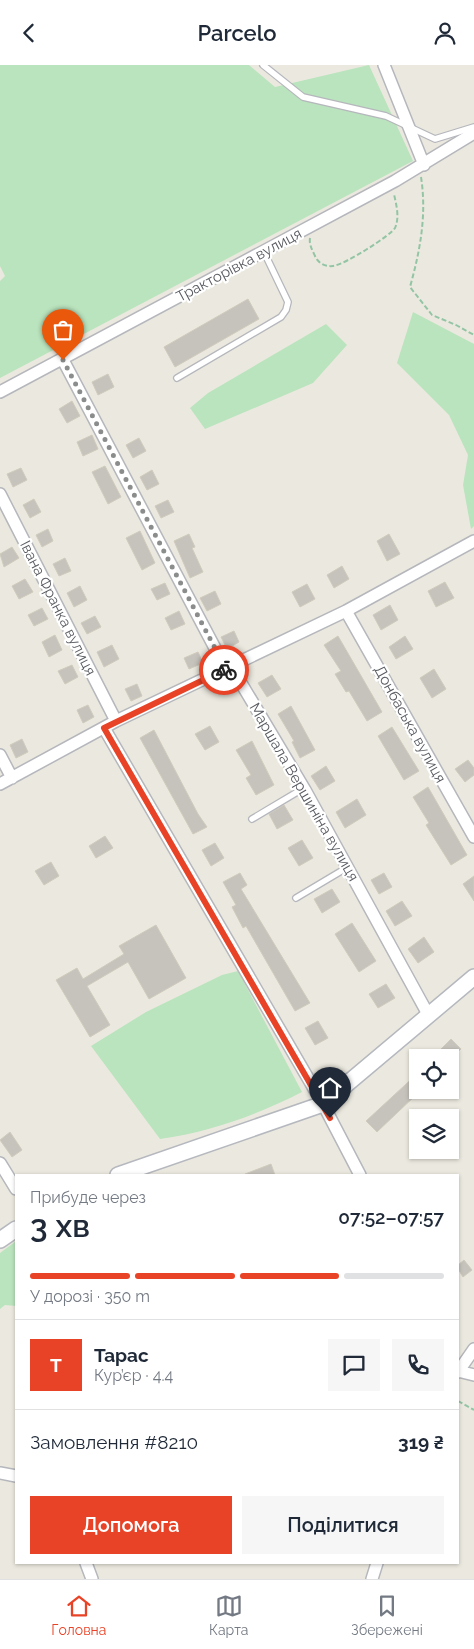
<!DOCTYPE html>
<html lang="uk">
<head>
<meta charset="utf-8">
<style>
	:root { --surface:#fff; --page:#f6f6f7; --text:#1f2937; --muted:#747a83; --line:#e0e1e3; --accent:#e94327 }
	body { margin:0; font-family:Raleway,sans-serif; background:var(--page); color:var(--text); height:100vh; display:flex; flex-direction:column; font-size:19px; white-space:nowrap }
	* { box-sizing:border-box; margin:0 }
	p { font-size:16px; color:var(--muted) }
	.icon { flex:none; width:28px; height:28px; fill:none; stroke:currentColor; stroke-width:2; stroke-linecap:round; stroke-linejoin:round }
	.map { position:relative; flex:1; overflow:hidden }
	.side { position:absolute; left:15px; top:1109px; width:444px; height:390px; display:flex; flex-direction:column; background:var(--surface); border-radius:0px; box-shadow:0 1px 4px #0004 }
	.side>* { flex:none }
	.controls { position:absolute; left:409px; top:984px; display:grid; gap:10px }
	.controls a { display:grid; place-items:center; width:50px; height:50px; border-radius:0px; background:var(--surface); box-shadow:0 1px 4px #0004; font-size:25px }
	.pin { position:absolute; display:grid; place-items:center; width:42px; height:42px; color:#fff; margin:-51px -21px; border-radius:50% 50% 50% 0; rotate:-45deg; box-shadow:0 0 5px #0007 }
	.pin .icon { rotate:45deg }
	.courier { position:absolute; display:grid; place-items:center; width:50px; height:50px; margin:-25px; border:4px solid #e94327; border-radius:50%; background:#fff; color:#222; box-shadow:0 1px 6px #0007 }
	.summary em { font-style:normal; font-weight:600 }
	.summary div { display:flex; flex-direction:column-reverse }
	.summary { display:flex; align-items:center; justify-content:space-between; height:85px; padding:0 15px }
	h1 { font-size:32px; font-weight:600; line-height:38px }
	.bar { display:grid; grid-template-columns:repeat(4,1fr); gap:8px 5px; align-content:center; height:60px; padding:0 15px }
	.bar i { height:6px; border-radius:4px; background:var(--line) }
	.bar .selected { background:var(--accent) }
	.bar p { grid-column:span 4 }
	.line { display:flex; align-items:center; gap:12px; padding:0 15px; border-top:1px solid var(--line) }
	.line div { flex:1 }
	.round { display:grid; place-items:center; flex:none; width:52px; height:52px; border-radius:0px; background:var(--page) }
	.primary-button { display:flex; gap:10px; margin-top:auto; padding:10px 15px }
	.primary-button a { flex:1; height:58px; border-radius:0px; background:var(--accent); color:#fff; font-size:20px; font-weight:600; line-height:58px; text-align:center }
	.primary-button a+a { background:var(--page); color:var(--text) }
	header { display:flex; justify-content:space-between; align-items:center; height:65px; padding:0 15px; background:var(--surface); font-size:22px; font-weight:600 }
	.dock { display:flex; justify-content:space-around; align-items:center; height:70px; border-top:1px solid var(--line); background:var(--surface); font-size:14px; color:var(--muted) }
	.dock a { display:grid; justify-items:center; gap:2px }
	.dock .selected { color:var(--accent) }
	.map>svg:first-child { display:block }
</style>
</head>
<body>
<header><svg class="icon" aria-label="back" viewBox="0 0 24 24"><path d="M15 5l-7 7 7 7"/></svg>Parcelo<svg class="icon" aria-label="person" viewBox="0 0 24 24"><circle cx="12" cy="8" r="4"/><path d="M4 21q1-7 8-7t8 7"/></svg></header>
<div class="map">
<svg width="474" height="1514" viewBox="0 0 474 1514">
	<rect width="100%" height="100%" fill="#ebe9df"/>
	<path fill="#bae4bd" d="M0,0H249L275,22L369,0L413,96L0,313V216L5,211L0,201Z
		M413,247L474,279V461L471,464L463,420L468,390L449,350L397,298Z
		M326,259L347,280L313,318L205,364L190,343L208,328Z
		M238,906L302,1027C257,1050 211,1067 160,1074L91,981L146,947L222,910Z
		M16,1176V1241L5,1240L0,1244V1188Z"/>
	<path fill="#c6c3bc" stroke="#d0cbbd" d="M248,234L259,254L175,302L164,282Z
		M108,309L114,322L98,330L92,317Z
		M72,336L80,351L67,358L59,344Z
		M92,370L98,384L83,391L77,377Z
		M139,373L146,386L133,393L126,380Z
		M105,401L121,432L108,439L92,407Z
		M21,403L27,415L13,422L7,409Z
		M152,405L159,419L147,425L140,412Z
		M34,434L41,447L30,453L23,440Z
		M168,435L174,447L161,453L155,441Z
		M48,464L53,476L42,482L36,470Z
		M140,466L155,498L142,505L126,473Z
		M189,469L195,482L192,483L203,507L190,513L174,476Z
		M389,469L400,489L387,496L377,476Z
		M12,482L19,493L4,502L0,489Z
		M65,493L71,506L59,511L53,499Z
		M342,501L349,514L334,523L327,510Z
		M25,514L33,527L19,534L12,521Z
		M445,517L454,533L436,542L428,526Z
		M165,518L170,529L157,535L151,524Z
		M307,519L315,534L300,542L292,527Z
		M80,521L87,535L74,542L67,528Z
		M215,526L221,539L207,546L200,533Z
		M390,540L398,555L381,565L373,550Z
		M42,543L48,554L34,561L28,550Z
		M179,546L185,559L171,565L165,553Z
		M95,551L101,562L87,569L81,558Z
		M234,566L239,577L227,584L221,572Z
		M55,570L62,585L49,592L42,577Z
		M338,571L382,647L367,656L349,626L346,627L335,609L341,606L324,580Z
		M405,571L413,584L396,594L389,582Z
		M112,580L119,594L104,602L97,587Z
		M198,587L203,598L189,604L184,593Z
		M72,600L78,612L65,619L58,606Z
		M434,604L446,624L432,633L420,613Z
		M272,610L281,624L267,632L258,618Z
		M137,619L142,631L131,636L125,624Z
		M88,640L94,652L83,658L77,645Z
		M291,641L315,685L300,693L292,677L294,676L278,649Z
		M210,661L219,677L205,685L195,669Z
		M392,662L419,706L404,715L378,671Z
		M154,665L198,749L207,762L193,769L140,673Z
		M22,674L28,687L16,693L10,680Z
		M252,676L274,720L256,730L246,713L251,710L236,685Z
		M468,695L474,703V710L465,717L455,704Z
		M326,701L335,716L320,725L311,711Z
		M428,722L467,790L451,800L426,760L429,758L413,732Z
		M357,734L366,750L345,763L336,747Z
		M284,740L293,755L277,764L269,749Z
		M105,771L113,783L96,793L89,781Z
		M302,775L313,793L299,801L288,783Z
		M215,778L224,793L211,801L202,785Z
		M51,797L59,811L44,820L35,806Z
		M240,808L247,820L241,824L310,938L295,946L246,861L243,863L232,842L236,840L223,817Z
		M384,808L392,822L379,829L371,815Z
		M474,811V836L463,819Z
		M332,824L340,837L322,848L314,834Z
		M402,836L412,851L395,861L386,846Z
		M352,858L376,896L359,907L335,869Z
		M156,860L186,913L149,934L128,897L87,921L110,960L90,972L56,915L77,903L83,914L124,889L119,881Z
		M424,872L434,887L418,898L408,884Z
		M386,919L395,933L378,943L369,929Z
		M318,956L328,973L315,980L305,963Z
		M451,974L461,984L452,992H433Z
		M418,1008V1028L377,1067L366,1056Z
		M10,1067L22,1085L12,1092L0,1075Z
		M271,1099L275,1110H245V1109Z
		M464,1195L472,1205L463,1212L458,1204V1200Z"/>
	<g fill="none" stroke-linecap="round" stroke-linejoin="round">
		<g stroke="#b5b7bc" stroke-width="8">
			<path id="service" d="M263,0L303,32L386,51L435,74L474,62
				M177,313L281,252L286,245L288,237L264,187
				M252,754L304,723
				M296,833L348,802"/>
		</g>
		<g stroke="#b5b7bc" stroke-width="14">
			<path id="minor" d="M384,0L424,100
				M63,295L226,604L235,608L305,725L429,951
				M0,327L395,116L474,68
				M0,429L116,656
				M346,546L474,772
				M104,663L323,1039L360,1110
				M0,690L12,713
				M0,719L116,656L346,546L474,476
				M0,1098L16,1124
				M458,1306L474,1310
				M458,1307L474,1284
				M0,1408L16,1411
				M86,1498L92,1514
				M372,1514L377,1498"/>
		</g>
		<g stroke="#b5b8be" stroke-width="18">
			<path id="secondary" d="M118,1110L323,1039L474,912
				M0,1175L16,1164"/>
		</g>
		<path stroke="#93c5a5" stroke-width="2" stroke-dasharray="5 2.5" stroke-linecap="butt" d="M421,112C427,150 420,186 410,222L432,250L456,260L474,270
			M310,173C309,180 312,184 315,191C318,198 325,202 333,201C344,200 390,171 395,163C400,152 396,139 394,129
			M458,1336L474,1345"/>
		<use href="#service" stroke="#fff" stroke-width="5.5"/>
		<use href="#minor" stroke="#fff" stroke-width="11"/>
		<use href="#secondary" stroke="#fff" stroke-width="15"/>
	</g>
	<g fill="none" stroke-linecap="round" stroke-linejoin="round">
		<path stroke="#8b8d8c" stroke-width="5" stroke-dasharray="0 9" d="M63,295L226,604L224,605"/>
		<path stroke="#e94327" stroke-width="6" d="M224,605L104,663L330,1053"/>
	</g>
	<g text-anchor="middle" stroke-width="4.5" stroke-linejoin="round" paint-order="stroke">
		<g font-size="15" fill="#585b60" stroke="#fff">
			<text transform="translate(239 200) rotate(-28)" y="5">Тракторівка вулиця</text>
			<text transform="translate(58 543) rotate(63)" y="5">Івана Франка вулиця</text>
			<text transform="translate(410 659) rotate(61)" y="5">Донбаська вулиця</text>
			<text transform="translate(304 727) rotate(60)" y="5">Маршала Вершиніна вулиця</text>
		</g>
	</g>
</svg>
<div class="controls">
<a><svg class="icon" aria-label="locate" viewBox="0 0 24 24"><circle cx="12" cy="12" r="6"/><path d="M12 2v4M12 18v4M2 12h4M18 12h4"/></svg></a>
<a><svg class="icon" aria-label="layers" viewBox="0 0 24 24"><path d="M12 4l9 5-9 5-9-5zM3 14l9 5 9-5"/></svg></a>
</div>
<div class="pin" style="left:63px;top:295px;background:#ea580c"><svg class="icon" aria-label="bag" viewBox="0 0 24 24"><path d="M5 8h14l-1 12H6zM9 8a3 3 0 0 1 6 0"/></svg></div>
<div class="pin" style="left:330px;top:1053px;background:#1f2937"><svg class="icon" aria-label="home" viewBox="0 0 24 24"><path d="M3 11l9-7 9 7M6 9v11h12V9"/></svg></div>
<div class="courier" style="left:224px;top:605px"><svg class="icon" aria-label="bike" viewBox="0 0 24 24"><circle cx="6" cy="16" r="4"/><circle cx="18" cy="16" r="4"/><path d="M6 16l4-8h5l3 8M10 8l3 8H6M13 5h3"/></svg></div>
<section class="side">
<div class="summary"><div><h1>3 хв</h1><p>Прибуде через</p></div><em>07:52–07:57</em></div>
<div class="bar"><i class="selected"></i><i class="selected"></i><i class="selected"></i><i></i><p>У дорозі · 350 m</p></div>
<div class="line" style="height:90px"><b class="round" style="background:var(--accent);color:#fff">Т</b><div><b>Тарас</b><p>Кур’єр · 4.4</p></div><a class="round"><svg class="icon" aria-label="chat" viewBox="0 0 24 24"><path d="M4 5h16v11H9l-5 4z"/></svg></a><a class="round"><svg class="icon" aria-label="phone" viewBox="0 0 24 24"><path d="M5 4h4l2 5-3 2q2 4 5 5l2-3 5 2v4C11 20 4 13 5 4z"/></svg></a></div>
<div class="line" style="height:65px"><div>Замовлення #8210</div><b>319 ₴</b></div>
<div class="primary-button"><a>Допомога</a><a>Поділитися</a></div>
</section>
</div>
<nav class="dock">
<a class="selected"><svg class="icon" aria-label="home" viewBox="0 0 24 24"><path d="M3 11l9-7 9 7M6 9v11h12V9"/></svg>Головна</a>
<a><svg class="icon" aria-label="map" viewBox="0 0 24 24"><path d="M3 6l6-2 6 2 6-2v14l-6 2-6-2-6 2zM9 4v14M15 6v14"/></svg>Карта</a>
<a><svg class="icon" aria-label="saved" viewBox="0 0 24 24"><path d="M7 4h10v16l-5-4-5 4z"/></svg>Збережені</a>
</nav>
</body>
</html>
